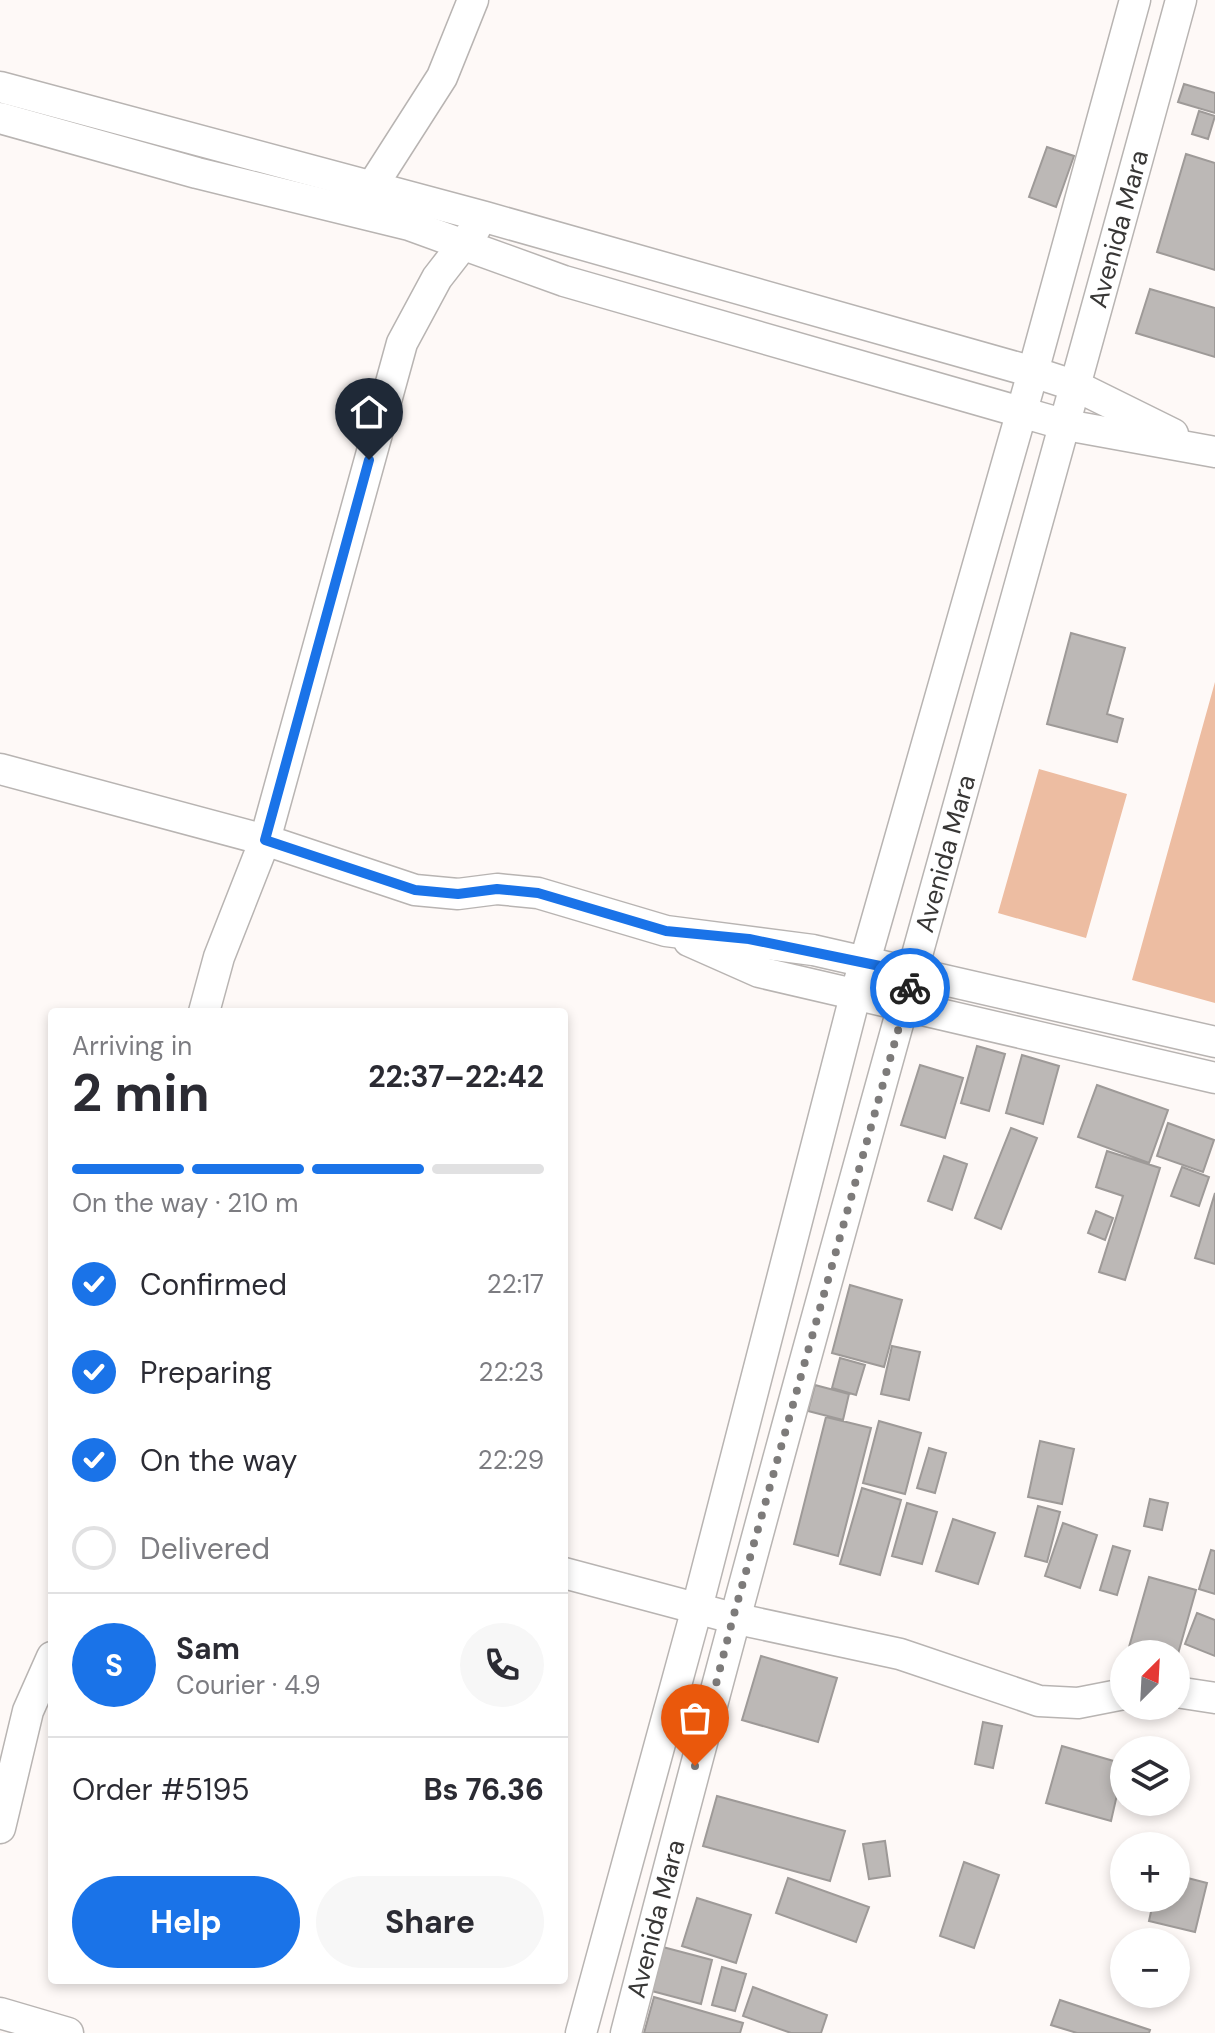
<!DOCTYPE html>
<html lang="en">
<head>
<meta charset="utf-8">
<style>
	:root { --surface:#fff; --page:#f7f7f7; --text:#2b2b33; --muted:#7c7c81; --line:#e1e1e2; --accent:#1a73e8 }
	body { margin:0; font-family:"DM Sans",sans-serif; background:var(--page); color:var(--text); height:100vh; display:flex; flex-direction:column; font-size:30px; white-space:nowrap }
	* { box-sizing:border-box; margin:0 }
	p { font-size:26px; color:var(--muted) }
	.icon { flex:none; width:44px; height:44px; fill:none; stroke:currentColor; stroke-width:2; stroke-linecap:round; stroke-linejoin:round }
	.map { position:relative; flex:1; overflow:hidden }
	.side { position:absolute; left:48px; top:1008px; width:520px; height:976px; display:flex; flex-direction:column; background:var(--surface); border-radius:8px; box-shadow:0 4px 12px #0003 }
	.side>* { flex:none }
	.needle { width:52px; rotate:24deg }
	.fabs { position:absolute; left:1110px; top:1640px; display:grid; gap:16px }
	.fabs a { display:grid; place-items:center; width:80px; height:80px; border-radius:50%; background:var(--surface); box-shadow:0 4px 12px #0003; font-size:40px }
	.pin { position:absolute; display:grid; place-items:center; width:68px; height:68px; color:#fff; margin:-82px -34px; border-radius:50% 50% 50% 0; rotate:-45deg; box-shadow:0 0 8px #0007 }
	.pin .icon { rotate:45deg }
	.courier { position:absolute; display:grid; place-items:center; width:80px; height:80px; margin:-40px; border:6px solid #1a73e8; border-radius:50%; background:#fff; color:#222; box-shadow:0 2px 10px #0007 }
	.headline em { font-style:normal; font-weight:700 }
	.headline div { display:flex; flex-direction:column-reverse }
	.headline { display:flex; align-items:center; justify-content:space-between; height:136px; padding:0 24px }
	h1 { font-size:52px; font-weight:700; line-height:60px }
	.bar { display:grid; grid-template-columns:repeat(4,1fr); gap:12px 8px; align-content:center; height:96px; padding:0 24px }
	.bar i { height:10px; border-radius:6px; background:var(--line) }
	.bar .active { background:var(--accent) }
	.bar p { grid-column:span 4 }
	.line { display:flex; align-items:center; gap:20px; padding:0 24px; border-top:2px solid var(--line) }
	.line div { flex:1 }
	.round { display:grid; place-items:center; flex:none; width:84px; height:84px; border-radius:42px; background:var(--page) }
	ol { padding:0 24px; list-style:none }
	li { display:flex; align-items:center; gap:24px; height:88px }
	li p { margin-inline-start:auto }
	li .icon { padding:8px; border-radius:50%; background:var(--accent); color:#fff; stroke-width:4 }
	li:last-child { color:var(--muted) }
	li i { width:44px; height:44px; border:4px solid var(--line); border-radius:50% }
	.action { display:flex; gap:16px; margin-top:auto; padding:16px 24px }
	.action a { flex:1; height:92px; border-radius:48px; background:var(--accent); color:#fff; font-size:32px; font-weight:700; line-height:92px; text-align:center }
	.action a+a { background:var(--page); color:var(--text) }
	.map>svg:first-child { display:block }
</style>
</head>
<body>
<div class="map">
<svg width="1215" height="2033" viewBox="0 0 1215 2033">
	<rect width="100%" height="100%" fill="#fef9f7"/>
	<path fill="#edbda2" d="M1215,682V1003L1132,980Z
		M1039,769L1127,794L1086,938L998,913Z"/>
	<path fill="#bcb8b6" stroke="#9e9a98" stroke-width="2" d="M1184,84L1215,93V113L1178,102Z
		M1199,111L1215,116L1208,139L1192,134Z
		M1047,147L1074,156L1056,207L1029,197Z
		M1186,154L1215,163V270L1157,252Z
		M1150,289L1215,308V357L1136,333Z
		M1071,633L1125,648L1107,714L1123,719L1117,742L1047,724Z
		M977,1046L1005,1054L989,1111L961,1103Z
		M1022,1055L1059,1066L1043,1124L1006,1113Z
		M920,1065L963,1078L945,1138L901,1125Z
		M1097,1085L1168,1110L1149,1163L1078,1137Z
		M1168,1123L1214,1140L1203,1172L1157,1156Z
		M1011,1128L1037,1138L1001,1229L975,1218Z
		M1107,1151L1160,1168L1125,1280L1099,1272L1123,1196L1096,1187Z
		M944,1156L967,1164L952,1210L928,1201Z
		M1182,1167L1209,1177L1199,1206L1171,1196Z
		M1215,1193V1264L1195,1258Z
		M1096,1211L1113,1218L1105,1240L1088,1233Z
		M850,1285L902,1300L884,1367L832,1353Z
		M892,1346L920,1352L909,1400L881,1394Z
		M840,1358L865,1365L856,1395L832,1388Z
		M815,1385L849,1394L843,1420L808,1411Z
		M826,1417L871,1428L838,1556L794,1544Z
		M879,1421L921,1433L905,1494L863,1483Z
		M1040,1441L1074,1449L1062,1504L1028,1497Z
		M929,1448L946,1453L935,1493L917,1488Z
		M862,1488L901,1500L880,1575L840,1564Z
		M1150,1499L1168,1503L1162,1530L1144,1526Z
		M907,1503L937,1512L922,1564L892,1556Z
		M1038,1506L1060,1512L1047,1562L1025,1556Z
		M953,1519L995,1533L978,1584L936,1571Z
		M1063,1523L1097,1535L1080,1588L1045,1576Z
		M1113,1546L1130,1551L1117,1595L1100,1590Z
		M1211,1550L1215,1551V1594L1199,1589Z
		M1149,1577L1196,1590L1176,1661V1654H1154L1129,1647Z
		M1197,1613L1215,1620V1656L1185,1644Z
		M761,1656L837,1678L818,1742L742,1720Z
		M983,1722L1002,1726L993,1768L975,1764Z
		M1062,1746L1124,1764L1111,1821L1046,1803Z
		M717,1796L845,1831L830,1881L703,1846Z
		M885,1841L890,1876L869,1879L863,1844Z
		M964,1862L999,1875L974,1948L940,1936Z
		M1176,1875L1207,1883L1195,1932L1149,1921L1154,1898H1176Z
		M788,1878L869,1907L856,1942L776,1913Z
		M697,1898L751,1915L736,1963L682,1946Z
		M659,1946L712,1960L701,2004L648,1990Z
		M722,1967L746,1974L735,2011L712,2005Z
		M753,1987L827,2015L821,2033H791L743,2016Z
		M654,1997L743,2023L740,2033H644Z
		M1060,2000L1150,2030L1149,2033H1077L1051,2025Z"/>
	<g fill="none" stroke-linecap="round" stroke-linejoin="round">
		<g stroke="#b8b4b2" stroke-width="33">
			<g id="street">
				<path d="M0,87L485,217L1033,372L1076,386L1173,434"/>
				<path d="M0,118L197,173L409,225L564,281L1066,425L1215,452"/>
				<path d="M368,207L371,188L442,77L473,0"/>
				<path d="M0,769L265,840L415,890L458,894L497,889L538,893L666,931L813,950L1215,1042"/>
				<path d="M689,941L759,972L1215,1078"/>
				<path d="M204,1012L219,957L265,840L402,343L437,278L475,229"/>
				<path d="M564,1573L733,1618L900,1654L1039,1701L1078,1703L1124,1694"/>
				<path d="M1176,1692L1215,1698"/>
				<path d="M0,1828L28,1711L52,1657"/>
				<path d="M0,2013L68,2033"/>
				<path d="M581,2033L697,1608L855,996L1033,372L1135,0"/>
				<path id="s1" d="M626,2033C801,1353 997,678 1181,0"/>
			</g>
		</g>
		<use href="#street" stroke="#fff" stroke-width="30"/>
	</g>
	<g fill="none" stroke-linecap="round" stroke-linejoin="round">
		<path stroke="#7d7b7a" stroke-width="8" stroke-dasharray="0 14.4" d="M695,1766L733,1618L910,988"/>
		<path stroke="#1a73e8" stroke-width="10" d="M369,460L265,840L415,890L458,894L497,889L538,893L666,931L749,939L914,973L910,988"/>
	</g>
	<g text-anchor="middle" stroke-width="6" stroke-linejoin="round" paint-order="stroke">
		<g font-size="26" fill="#383736" stroke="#fff">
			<text dy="9" stroke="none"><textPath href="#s1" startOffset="1870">Avenida Mara</textPath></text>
			<text dy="9" stroke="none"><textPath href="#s1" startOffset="1222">Avenida Mara</textPath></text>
			<text dy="9" stroke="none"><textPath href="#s1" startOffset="118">Avenida Mara</textPath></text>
		</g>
	</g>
</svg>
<div class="fabs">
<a><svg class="needle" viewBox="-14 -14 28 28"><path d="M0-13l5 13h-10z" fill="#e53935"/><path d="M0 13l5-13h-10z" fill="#7c7c81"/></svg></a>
<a><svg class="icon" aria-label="layers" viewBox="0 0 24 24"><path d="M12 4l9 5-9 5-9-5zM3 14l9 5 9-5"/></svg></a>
<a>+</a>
<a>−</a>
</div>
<div class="pin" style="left:695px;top:1766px;background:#ea580c"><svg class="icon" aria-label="bag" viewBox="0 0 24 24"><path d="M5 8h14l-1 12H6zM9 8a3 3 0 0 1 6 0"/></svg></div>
<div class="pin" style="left:369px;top:460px;background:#1f2937"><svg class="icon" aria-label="home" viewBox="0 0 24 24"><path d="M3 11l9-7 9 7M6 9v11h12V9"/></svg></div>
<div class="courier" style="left:910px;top:988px"><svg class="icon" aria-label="bike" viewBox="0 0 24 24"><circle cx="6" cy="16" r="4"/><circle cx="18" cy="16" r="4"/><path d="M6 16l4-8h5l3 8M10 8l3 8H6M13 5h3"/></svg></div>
<section class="side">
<div class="headline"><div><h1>2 min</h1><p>Arriving in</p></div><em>22:37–22:42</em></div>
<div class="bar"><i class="active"></i><i class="active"></i><i class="active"></i><i></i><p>On the way · 210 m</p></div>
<ol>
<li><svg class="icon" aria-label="check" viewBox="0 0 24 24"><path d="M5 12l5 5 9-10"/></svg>Confirmed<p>22:17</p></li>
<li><svg class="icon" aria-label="check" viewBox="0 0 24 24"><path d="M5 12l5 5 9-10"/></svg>Preparing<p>22:23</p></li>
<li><svg class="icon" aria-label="check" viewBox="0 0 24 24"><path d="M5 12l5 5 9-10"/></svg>On the way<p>22:29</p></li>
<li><i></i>Delivered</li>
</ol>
<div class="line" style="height:144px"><b class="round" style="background:var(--accent);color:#fff">S</b><div><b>Sam</b><p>Courier · 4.9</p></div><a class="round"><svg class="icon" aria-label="phone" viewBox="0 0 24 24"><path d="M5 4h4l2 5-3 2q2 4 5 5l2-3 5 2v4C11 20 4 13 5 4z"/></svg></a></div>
<div class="line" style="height:104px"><div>Order #5195</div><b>Bs 76.36</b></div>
<div class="action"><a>Help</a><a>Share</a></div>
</section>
</div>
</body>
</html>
